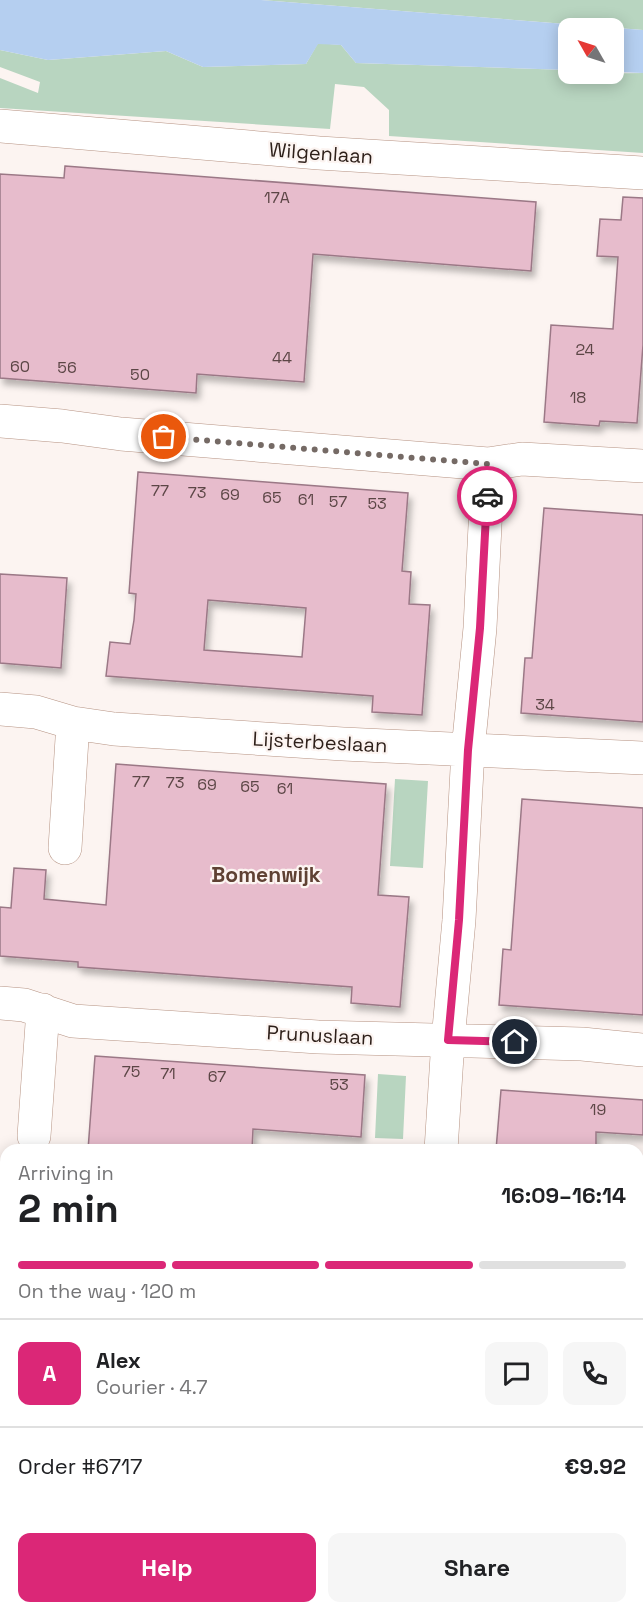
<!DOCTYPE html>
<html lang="en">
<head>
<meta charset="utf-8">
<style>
	:root { --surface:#fff; --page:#f6f6f6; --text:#202124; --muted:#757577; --line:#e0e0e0; --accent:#db2777 }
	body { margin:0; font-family:"Space Grotesk",sans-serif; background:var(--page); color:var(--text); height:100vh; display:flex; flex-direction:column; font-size:22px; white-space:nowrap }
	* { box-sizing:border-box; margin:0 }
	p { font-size:20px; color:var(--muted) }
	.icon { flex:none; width:33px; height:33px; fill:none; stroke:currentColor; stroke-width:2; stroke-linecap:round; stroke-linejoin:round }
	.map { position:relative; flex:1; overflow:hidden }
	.panel { position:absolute; left:0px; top:1144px; width:644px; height:470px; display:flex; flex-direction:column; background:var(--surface); border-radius:18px 18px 0 0; box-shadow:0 3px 15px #0003 }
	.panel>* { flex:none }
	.needle { width:39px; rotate:309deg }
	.controls { position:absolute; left:558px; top:18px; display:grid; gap:12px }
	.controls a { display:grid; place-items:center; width:66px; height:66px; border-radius:12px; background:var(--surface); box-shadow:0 3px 15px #0003; font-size:30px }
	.pin { position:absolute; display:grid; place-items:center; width:51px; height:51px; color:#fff; margin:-26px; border:3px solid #fff; border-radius:50%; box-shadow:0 2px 6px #0007 }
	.courier { position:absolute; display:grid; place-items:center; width:60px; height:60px; margin:-30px; border:4px solid #db2777; border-radius:50%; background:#fff; color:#222; box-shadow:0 2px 8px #0007 }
	.summary em { font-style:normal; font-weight:700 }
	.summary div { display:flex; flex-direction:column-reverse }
	.summary { display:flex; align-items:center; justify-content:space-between; height:102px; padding:0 18px }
	h1 { font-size:39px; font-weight:700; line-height:45px }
	.bar { display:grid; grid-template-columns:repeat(4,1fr); gap:9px 6px; align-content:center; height:72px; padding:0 18px }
	.bar i { height:8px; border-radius:4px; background:var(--line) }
	.bar .active { background:var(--accent) }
	.bar p { grid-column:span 4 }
	.line { display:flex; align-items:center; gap:15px; padding:0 18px; border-top:2px solid var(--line) }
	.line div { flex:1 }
	.round { display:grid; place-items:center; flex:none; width:63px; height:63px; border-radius:12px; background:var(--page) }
	.action { display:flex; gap:12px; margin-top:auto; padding:12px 18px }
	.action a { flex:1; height:69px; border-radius:12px; background:var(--accent); color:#fff; font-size:24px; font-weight:700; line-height:69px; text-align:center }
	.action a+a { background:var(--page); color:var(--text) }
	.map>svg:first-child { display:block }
</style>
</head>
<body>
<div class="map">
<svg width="643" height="1613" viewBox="0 0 643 1613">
	<defs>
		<filter id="shadow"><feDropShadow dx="3.5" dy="6" stdDeviation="3" flood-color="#0004"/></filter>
	</defs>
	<rect width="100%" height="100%" fill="#fcf4f1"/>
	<path fill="#b8d5c0" d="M261,0H643V30Z
		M318,43L341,45L356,63L568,70V74L643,73V153L389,136V110L364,87L335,84L330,129L0,108V78L38,93L40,82L0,67V50L48,60L166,51L203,67L306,64Z
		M395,779L428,781L423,868L390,866Z
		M378,1074L406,1076L403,1139L375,1138Z
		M638,1405L643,1409V1434L638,1430Z"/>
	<path fill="#b5cff0" d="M0,0H261L643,30V73L614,72V28H568V70L356,63L341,45L318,44L306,64L203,67L166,51L48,60L0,50Z"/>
	<path fill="#e7bccc" stroke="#9b7886" stroke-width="1.5" fill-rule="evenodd" filter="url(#shadow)" d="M65,166L536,202L531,271L313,254L304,382L197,374L196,393L0,378V174L64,178Z
		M623,197L643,198V345L637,423L600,421L599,426L544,422L551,325L613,329L618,257L597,256L600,219L621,220Z
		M138,472L408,493L402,571L411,572L409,604L430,605L422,715L372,712L373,696L106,676L110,642L130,644L134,620L136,594L129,593ZM208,600L306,608L302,657L204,650Z
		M544,508L643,515V722L521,713L525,658H532Z
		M0,574L67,578L61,668L0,663Z
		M116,764L386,784L378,895L409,897L400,1007L351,1003L352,987L78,967V962L0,956V907L11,908L14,868L46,870L44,899L106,905Z
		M522,799L643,808V1015L499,1005L503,949L511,950Z
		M95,1056L365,1075L361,1137L253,1129L252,1150H88Z
		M501,1090L643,1100V1135L596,1132V1150H496Z"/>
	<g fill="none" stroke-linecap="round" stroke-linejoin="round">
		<g stroke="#b69383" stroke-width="34">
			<path id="minor" d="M0,126L319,153L643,173
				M0,421L62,426L121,434L488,464L522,459L643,466
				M0,709L36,712L73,723L114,729L343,744L643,758
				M65,848L73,723
				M0,1003L24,1005L73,1021L318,1037L582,1044L643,1050
				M34,1136L43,1010
				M441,1150L448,1040L459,920L468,750L480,628L488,464
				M0,1297H6
				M638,1473L643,1477
				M0,1589L6,1590
				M249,1608L315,1613
				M428,1613L434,1608"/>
		</g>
		<use href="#minor" stroke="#fff" stroke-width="33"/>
	</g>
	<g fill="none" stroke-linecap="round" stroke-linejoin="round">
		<path stroke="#756a65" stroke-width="6" stroke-dasharray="0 10.8" d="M164,437L488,464L487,496"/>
		<path stroke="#db2777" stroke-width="8" d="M487,496L480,628L468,750L459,920L448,1040L515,1042"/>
	</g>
	<g text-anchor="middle" stroke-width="4.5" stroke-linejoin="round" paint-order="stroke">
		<g font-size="16" fill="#5c4646">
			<text x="277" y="203">17A</text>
			<text x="585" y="355">24</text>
			<text x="282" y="363">44</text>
			<text x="20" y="372">60</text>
			<text x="67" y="373">56</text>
			<text x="140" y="380">50</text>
			<text x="578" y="403">18</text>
			<text x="160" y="496">77</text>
			<text x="197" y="498">73</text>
			<text x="230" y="500">69</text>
			<text x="272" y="503">65</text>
			<text x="306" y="505">61</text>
			<text x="338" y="507">57</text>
			<text x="377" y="509">53</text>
			<text x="545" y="710">34</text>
			<text x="141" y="787">77</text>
			<text x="175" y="788">73</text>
			<text x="207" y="790">69</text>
			<text x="250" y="792">65</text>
			<text x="285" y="794">61</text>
			<text x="131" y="1077">75</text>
			<text x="168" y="1079">71</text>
			<text x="217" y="1082">67</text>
			<text x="339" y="1090">53</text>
			<text x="598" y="1115">19</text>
		</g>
		<g font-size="20" fill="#2d1f19" stroke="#fcf4f1">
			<text transform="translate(321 153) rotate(4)" y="7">Wilgenlaan</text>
			<text transform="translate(320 742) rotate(3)" y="7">Lijsterbeslaan</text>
			<text transform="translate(320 1035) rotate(3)" y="7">Prunuslaan</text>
		</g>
		<g font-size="21" font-weight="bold" fill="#5f4133" stroke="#fcf4f1">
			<text x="266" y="882">Bomenwijk</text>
		</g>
	</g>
</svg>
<div class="controls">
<a><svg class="needle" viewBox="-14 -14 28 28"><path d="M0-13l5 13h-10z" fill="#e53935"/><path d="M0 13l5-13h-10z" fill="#757577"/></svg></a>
</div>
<div class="pin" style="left:164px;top:437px;background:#ea580c"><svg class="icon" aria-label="bag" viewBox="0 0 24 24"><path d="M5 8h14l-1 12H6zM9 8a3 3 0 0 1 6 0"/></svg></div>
<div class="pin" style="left:515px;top:1042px;background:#1f2937"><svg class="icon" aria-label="home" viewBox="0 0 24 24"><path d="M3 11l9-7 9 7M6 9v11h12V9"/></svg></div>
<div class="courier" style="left:487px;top:496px"><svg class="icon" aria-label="car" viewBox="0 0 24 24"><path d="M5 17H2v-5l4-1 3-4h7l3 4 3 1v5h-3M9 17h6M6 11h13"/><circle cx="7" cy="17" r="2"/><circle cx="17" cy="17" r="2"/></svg></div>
<section class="panel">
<div class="summary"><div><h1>2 min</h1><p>Arriving in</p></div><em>16:09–16:14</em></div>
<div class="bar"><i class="active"></i><i class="active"></i><i class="active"></i><i></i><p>On the way · 120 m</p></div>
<div class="line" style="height:108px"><b class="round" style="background:var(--accent);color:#fff">A</b><div><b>Alex</b><p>Courier · 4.7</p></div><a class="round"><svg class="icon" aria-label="chat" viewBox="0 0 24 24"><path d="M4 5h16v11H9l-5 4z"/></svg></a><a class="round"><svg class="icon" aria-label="phone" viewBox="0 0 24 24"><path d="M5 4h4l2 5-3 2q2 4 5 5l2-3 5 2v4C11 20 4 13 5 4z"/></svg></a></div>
<div class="line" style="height:78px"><div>Order #6717</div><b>€9.92</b></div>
<div class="action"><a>Help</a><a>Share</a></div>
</section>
</div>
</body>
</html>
